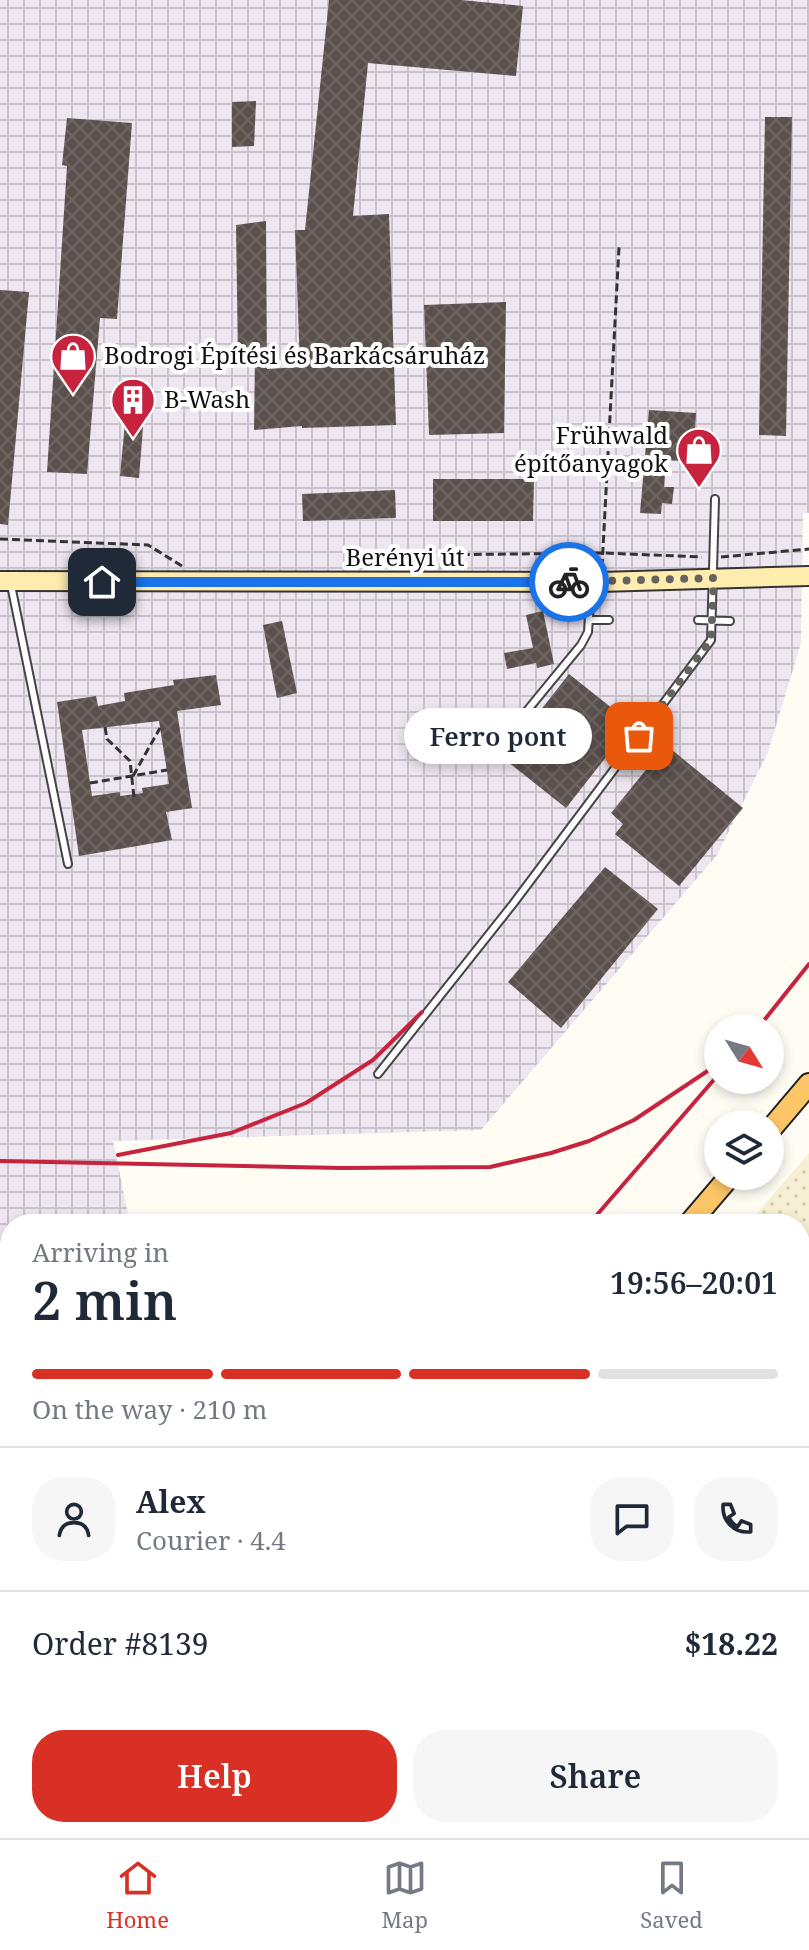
<!DOCTYPE html>
<html lang="en">
<head>
<meta charset="utf-8">
<style>
	:root { --surface:#fff; --page:#f6f6f7; --text:#1f2937; --muted:#747a83; --line:#e0e1e3; --accent:#d93025 }
	body { margin:0; font-family:"Noto Serif",serif; background:var(--page); color:var(--text); height:100vh; display:flex; flex-direction:column; font-size:30px; white-space:nowrap }
	* { box-sizing:border-box; margin:0 }
	p { font-size:26px; color:var(--muted) }
	.icon { flex:none; width:44px; height:44px; fill:none; stroke:currentColor; stroke-width:2; stroke-linecap:round; stroke-linejoin:round }
	.map { position:relative; flex:1; overflow:hidden }
	.drawer { position:absolute; left:0px; top:1214px; width:810px; height:624px; display:flex; flex-direction:column; background:var(--surface); border-radius:32px 32px 0 0; box-shadow:0 4px 12px #0003 }
	.drawer>* { flex:none }
	.needle { width:52px; rotate:127deg }
	.tools { position:absolute; left:704px; top:1014px; display:grid; gap:16px }
	.tools a { display:grid; place-items:center; width:80px; height:80px; border-radius:50%; background:var(--surface); box-shadow:0 4px 12px #0003; font-size:40px }
	.pin { position:absolute; display:grid; place-items:center; width:68px; height:68px; color:#fff; margin:-34px; border-radius:16px; box-shadow:0 4px 12px #0006 }
	.courier { position:absolute; display:grid; place-items:center; width:80px; height:80px; margin:-40px; border:6px solid #1a73e8; border-radius:50%; background:#fff; color:#222; box-shadow:0 2px 10px #0007 }
	.bubble { position:absolute; height:56px; border-radius:28px; background:var(--surface); box-shadow:0 4px 12px #0003; font-size:26px; font-weight:600; line-height:56px; text-align:center }
	.overview em { font-style:normal; font-weight:600 }
	.overview div { display:flex; flex-direction:column-reverse }
	.overview { display:flex; align-items:center; justify-content:space-between; height:136px; padding:0 32px }
	h1 { font-size:52px; font-weight:600; line-height:60px }
	.bar { display:grid; grid-template-columns:repeat(4,1fr); gap:12px 8px; align-content:center; height:96px; padding:0 32px }
	.bar i { height:10px; border-radius:6px; background:var(--line) }
	.bar .on { background:var(--accent) }
	.bar p { grid-column:span 4 }
	.line { display:flex; align-items:center; gap:20px; padding:0 32px; border-top:2px solid var(--line) }
	.line div { flex:1 }
	.round { display:grid; place-items:center; flex:none; width:84px; height:84px; border-radius:32px; background:var(--page) }
	.cta { display:flex; gap:16px; margin-top:auto; padding:16px 32px }
	.cta a { flex:1; height:92px; border-radius:32px; background:var(--accent); color:#fff; font-size:32px; font-weight:600; line-height:92px; text-align:center }
	.cta a+a { background:var(--page); color:var(--text) }
	.tab-bar { display:flex; justify-content:space-around; align-items:center; height:112px; border-top:2px solid var(--line); background:var(--surface); font-size:22px; color:var(--muted) }
	.tab-bar a { display:grid; justify-items:center; gap:4px }
	.tab-bar .on { color:var(--accent) }
	.map>svg:first-child { display:block }
</style>
</head>
<body>
<div class="map">
<svg width="809" height="1838" viewBox="0 0 809 1838">
	<defs>
		<pattern id="industrial-grid" width="8" height="8" patternUnits="userSpaceOnUse" patternTransform="scale(2)"><rect width="8" height="8" fill="#ede5ef"/><path d="M0 4h8M4 0v8" fill="none" stroke="#cac3cc"/></pattern>
		<pattern id="farmland-dots" width="8" height="8" patternUnits="userSpaceOnUse" patternTransform="scale(2)"><rect width="8" height="8" fill="#f7efd3"/><path d="M2 2h.1M6 6h.1" fill="none" stroke="#d3ccb4" stroke-width="1.8" stroke-linecap="round"/></pattern>
		<pattern id="building-cross-hatch" width="8" height="8" patternUnits="userSpaceOnUse" patternTransform="scale(2)"><rect width="8" height="8" fill="#5a504c"/><path d="M0 0l8 8M0 8l8-8" fill="none" stroke="#6d6562"/></pattern>
	</defs>
	<rect width="100%" height="100%" fill="#fffcf4"/>
	<path fill="url(#industrial-grid)" d="M0,0H809V513H803L801,643L768,752L717,855L481,1130L113,1141L130,1224H10V1675L0,1688Z"/>
	<path fill="url(#farmland-dots)" d="M809,1153V1838H217L226,1828H800V1224H748Z"/>
	<path fill="url(#building-cross-hatch)" fill-rule="evenodd" d="M329,0H461L523,6L516,76L368,63L353,216L389,214L396,425L302,428V426L254,430L255,357L238,359L236,225L266,221L267,369L300,367L295,230H305Z
		M256,101L254,146L232,147V102Z
		M765,117H792L786,436L759,435Z
		M67,118L132,123L117,319L100,318L87,474L47,472L67,166L62,165Z
		M0,290L29,292L8,525L0,524Z
		M506,302L504,433L429,435L424,305Z
		M127,401L145,402L139,478L120,476Z
		M649,410L696,413L693,462L666,460L664,487H674L672,504L662,503L661,514L640,513Z
		M433,479H534L533,521H433Z
		M395,490L396,518L303,521L302,494Z
		M543,611L554,664L537,668L536,663L507,669L504,653L533,648L526,615Z
		M282,621L297,693L277,698L263,625Z
		M569,674L632,724L566,808L503,758Z
		M216,675L221,705L177,711L192,808L166,812L172,840L79,856L57,702L96,696L98,706L125,701L124,693L174,685L173,680ZM159,721L169,784L142,788L143,793L120,796V792L92,796L82,730Z
		M666,745L743,808L679,886L615,834L623,824L611,813Z
		M605,867L658,909L561,1028L508,982Z"/>
	<g fill="none" stroke-linecap="round" stroke-linejoin="round">
		<g stroke="#444" stroke-width="10">
			<path id="lane" d="M11,585L68,864
				M589,620H609
				M698,620L730,621
				M493,752L581,645L588,632L591,586
				M378,1074L513,904L711,640L715,499
				M0,1572H10
				M0,1626H10
				M0,1658L10,1647"/>
		</g>
		<g stroke="#333" stroke-width="22">
			<path id="secondary" d="M0,581L600,582L809,576"/>
		</g>
		<g stroke="#222" stroke-width="24">
			<path id="primary" d="M770,1130L809,1084
				M689,1224L730,1176
				M162,1838L170,1828"/>
		</g>
		<path stroke="#333" stroke-width="3" stroke-dasharray="8 4" stroke-linecap="butt" d="M0,539L148,545L182,566
			M721,557L809,549
			M404,565L426,555L603,553L702,557
			M602,567L619,247
			M105,727L107,739L130,761L134,797
			M133,776L160,728
			M90,783L167,770
			M800,1504L809,1489
			M593,1838L598,1828"/>
		<use href="#lane" stroke="#fff" stroke-width="6"/>
		<use href="#secondary" stroke="#ffedaf" stroke-width="18"/>
		<use href="#primary" stroke="#fcc667" stroke-width="20"/>
		<path stroke="#c7233e" stroke-width="4" d="M758,1028L809,964
			M118,1155L231,1133L306,1103L373,1060L422,1012
			M0,1161L342,1168L490,1167L551,1153L589,1141L634,1120L712,1068
			M589,1224L718,1075
			M56,1838L65,1828"/>
	</g>
	<g fill="none" stroke-linecap="round" stroke-linejoin="round">
		<path stroke="#646360" stroke-width="8" stroke-dasharray="0 14.4" d="M569,582L714,578L711,640L639,736"/>
		<path stroke="#1a73e8" stroke-width="10" d="M102,582H569"/>
	</g>
	<defs>
		<g id="shop-pin" transform="scale(2.3)"><path d="M0 17L-7.5 6A9.5 9.5 0 1 1 7.5 6Z" fill="#c7233e" stroke="#fff"/><path d="M-5-2.5h2.3a2.7 3.5 0 0 1 5.4 0H5L5.5 6h-11ZM-1.5-2.5h3a1.5 2.3 0 0 0-3 0Z" fill="#fff"/></g>
		<g id="building-pin" transform="scale(2.3)"><path d="M0 17L-7.5 6A9.5 9.5 0 1 1 7.5 6Z" fill="#c7233e" stroke="#fff"/><path d="M-4-6H4V6H1V3H-1V6H-4ZM-2.5-4.3h1.7v1.8h-1.7ZM.8-4.3h1.7v1.8H.8ZM-2.5-1h1.7V.8h-1.7ZM.8-1h1.7V.8H.8Z" fill="#fff"/></g>
	</defs>
	<g fill-rule="evenodd">
		<use href="#shop-pin" x="73" y="356"/>
		<use href="#building-pin" x="133" y="400"/>
		<use href="#shop-pin" x="699" y="450"/>
	</g>
	<g text-anchor="middle" stroke-width="8" stroke-linejoin="round" paint-order="stroke">
		<g font-size="24" fill="#111" stroke="#fff" text-anchor="start">
			<text x="104" y="364">Bodrogi Építési és Barkácsáruház</text>
			<text x="164" y="408">B-Wash</text>
			<text x="668" y="444" text-anchor="end">Frühwald<tspan x="668" dy="28">építőanyagok</tspan></text>
		</g>
		<g font-size="24" fill="#111" stroke="#fff">
			<text x="405" y="566">Berényi út</text>
		</g>
	</g>
</svg>
<div class="tools">
<a><svg class="needle" viewBox="-14 -14 28 28"><path d="M0-13l5 13h-10z" fill="#e53935"/><path d="M0 13l5-13h-10z" fill="#747a83"/></svg></a>
<a><svg class="icon" aria-label="layers" viewBox="0 0 24 24"><path d="M12 4l9 5-9 5-9-5zM3 14l9 5 9-5"/></svg></a>
</div>
<div class="pin" style="left:639px;top:736px;background:#ea580c"><svg class="icon" aria-label="bag" viewBox="0 0 24 24"><path d="M5 8h14l-1 12H6zM9 8a3 3 0 0 1 6 0"/></svg></div>
<div class="pin" style="left:102px;top:582px;background:#1f2937"><svg class="icon" aria-label="home" viewBox="0 0 24 24"><path d="M3 11l9-7 9 7M6 9v11h12V9"/></svg></div>
<div class="courier" style="left:569px;top:582px"><svg class="icon" aria-label="bike" viewBox="0 0 24 24"><circle cx="6" cy="16" r="4"/><circle cx="18" cy="16" r="4"/><path d="M6 16l4-8h5l3 8M10 8l3 8H6M13 5h3"/></svg></div>
<div class="bubble" style="left:404px;top:708px;width:188px">Ferro pont</div>
<section class="drawer">
<div class="overview"><div><h1>2 min</h1><p>Arriving in</p></div><em>19:56–20:01</em></div>
<div class="bar"><i class="on"></i><i class="on"></i><i class="on"></i><i></i><p>On the way · 210 m</p></div>
<div class="line" style="height:144px"><a class="round"><svg class="icon" aria-label="person" viewBox="0 0 24 24"><circle cx="12" cy="8" r="4"/><path d="M4 21q1-7 8-7t8 7"/></svg></a><div><b>Alex</b><p>Courier · 4.4</p></div><a class="round"><svg class="icon" aria-label="chat" viewBox="0 0 24 24"><path d="M4 5h16v11H9l-5 4z"/></svg></a><a class="round"><svg class="icon" aria-label="phone" viewBox="0 0 24 24"><path d="M5 4h4l2 5-3 2q2 4 5 5l2-3 5 2v4C11 20 4 13 5 4z"/></svg></a></div>
<div class="line" style="height:104px"><div>Order #8139</div><b>$18.22</b></div>
<div class="cta"><a>Help</a><a>Share</a></div>
</section>
</div>
<nav class="tab-bar">
<a class="on"><svg class="icon" aria-label="home" viewBox="0 0 24 24"><path d="M3 11l9-7 9 7M6 9v11h12V9"/></svg>Home</a>
<a><svg class="icon" aria-label="map" viewBox="0 0 24 24"><path d="M3 6l6-2 6 2 6-2v14l-6 2-6-2-6 2zM9 4v14M15 6v14"/></svg>Map</a>
<a><svg class="icon" aria-label="saved" viewBox="0 0 24 24"><path d="M7 4h10v16l-5-4-5 4z"/></svg>Saved</a>
</nav>
</body>
</html>
